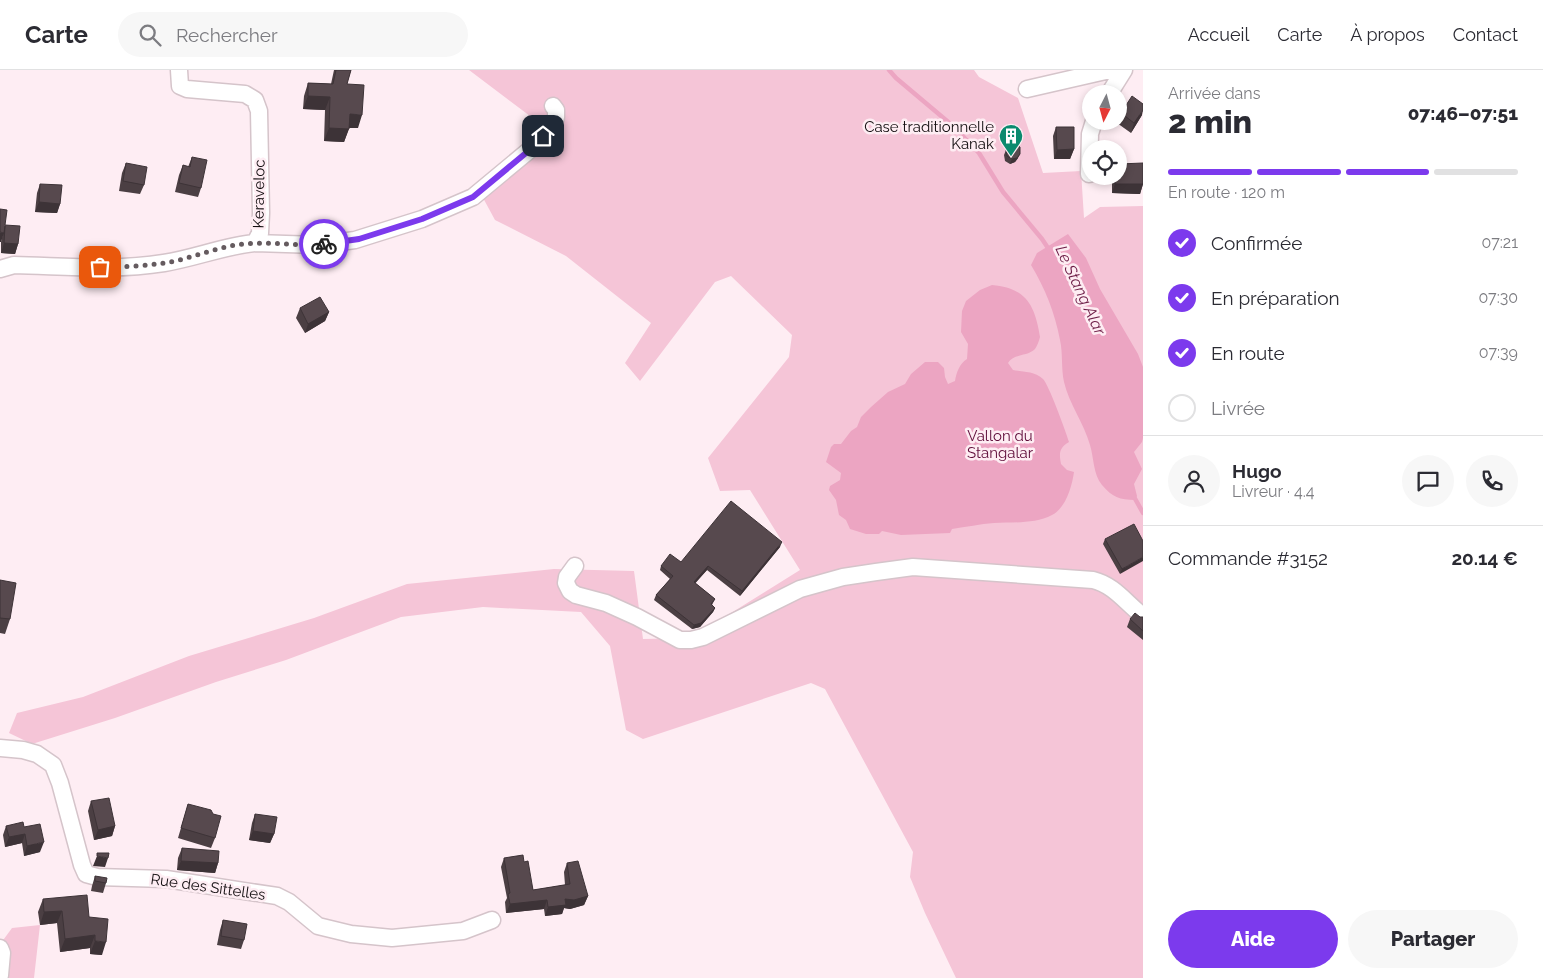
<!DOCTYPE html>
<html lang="fr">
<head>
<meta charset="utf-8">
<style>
	:root { --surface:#fff; --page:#f7f7f7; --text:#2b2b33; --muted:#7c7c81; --line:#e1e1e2; --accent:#7c3aed }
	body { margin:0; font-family:Raleway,sans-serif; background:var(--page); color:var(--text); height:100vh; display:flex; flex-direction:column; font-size:19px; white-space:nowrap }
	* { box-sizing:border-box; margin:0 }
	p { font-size:16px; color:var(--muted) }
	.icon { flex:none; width:28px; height:28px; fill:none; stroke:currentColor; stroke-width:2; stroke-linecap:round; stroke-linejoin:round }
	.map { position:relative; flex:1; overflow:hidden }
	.details { display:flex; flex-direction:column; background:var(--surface); width:400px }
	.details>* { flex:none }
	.needle { width:32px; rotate:186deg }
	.fabs { position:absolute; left:1082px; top:15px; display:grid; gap:10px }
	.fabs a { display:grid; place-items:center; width:45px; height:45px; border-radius:50%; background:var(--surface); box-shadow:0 2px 8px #0003; font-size:25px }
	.pin { position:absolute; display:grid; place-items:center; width:42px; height:42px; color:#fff; margin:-21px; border-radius:10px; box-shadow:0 2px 8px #0006 }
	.courier { position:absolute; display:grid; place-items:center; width:50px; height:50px; margin:-25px; border:4px solid #7c3aed; border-radius:50%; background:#fff; color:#222; box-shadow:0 1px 6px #0007 }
	.overview em { font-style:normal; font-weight:800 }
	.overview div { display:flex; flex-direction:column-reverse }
	.overview { display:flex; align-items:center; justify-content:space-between; height:85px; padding:0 25px }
	h1 { font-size:32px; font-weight:800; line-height:38px }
	.bar { display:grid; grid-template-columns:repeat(4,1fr); gap:8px 5px; align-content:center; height:60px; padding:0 25px }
	.bar i { height:6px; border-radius:4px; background:var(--line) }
	.bar .active { background:var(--accent) }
	.bar p { grid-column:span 4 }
	.line { display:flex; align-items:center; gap:12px; padding:0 25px; border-top:1px solid var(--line) }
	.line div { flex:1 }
	.round { display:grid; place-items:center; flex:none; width:52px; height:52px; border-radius:26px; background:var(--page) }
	ol { padding:0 25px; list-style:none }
	li { display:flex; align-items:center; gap:15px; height:55px }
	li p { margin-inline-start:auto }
	li .icon { padding:5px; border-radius:50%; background:var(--accent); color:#fff; stroke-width:4 }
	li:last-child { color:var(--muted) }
	li i { width:28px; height:28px; border:2px solid var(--line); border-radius:50% }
	.primary-button { display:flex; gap:10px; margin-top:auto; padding:10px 25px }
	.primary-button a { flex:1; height:58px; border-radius:30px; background:var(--accent); color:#fff; font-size:20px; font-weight:800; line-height:58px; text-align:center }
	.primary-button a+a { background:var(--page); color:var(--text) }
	header { display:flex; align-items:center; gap:30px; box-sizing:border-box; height:70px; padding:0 25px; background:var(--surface); border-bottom:1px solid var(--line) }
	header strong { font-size:24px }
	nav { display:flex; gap:28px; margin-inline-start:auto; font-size:18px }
	.search { width:350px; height:45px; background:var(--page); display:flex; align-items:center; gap:12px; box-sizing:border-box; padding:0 18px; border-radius:28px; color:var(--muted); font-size:19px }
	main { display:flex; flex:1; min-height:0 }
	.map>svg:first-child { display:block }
</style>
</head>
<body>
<header>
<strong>Carte</strong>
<div class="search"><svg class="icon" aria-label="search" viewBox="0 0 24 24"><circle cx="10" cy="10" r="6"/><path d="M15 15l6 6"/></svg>Rechercher</div>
<nav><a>Accueil</a><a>Carte</a><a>À propos</a><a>Contact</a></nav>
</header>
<main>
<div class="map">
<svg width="1143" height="908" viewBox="0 0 1143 908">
	<rect width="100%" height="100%" fill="#feedf3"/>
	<path fill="#f5c5d7" d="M469,0H974L979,7L1018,28L1043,103L1081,101L1084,148L1100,137L1143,136V908H956L925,843L910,807L913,782L825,619L811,613L643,669L626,660L610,576L581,542L483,537L401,547L286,590L216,612L115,648L32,674L9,663L17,643L83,627L189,586L314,548L407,514L554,499L634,501L643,569L691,568L800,500L750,420L720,421L708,388L789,287L792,265L731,206L715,212L640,311L625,293L651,253L566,186L495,150L482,126L546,58Z
		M40,855L34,908H5L1,873L12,858Z"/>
	<path fill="#eca5c2" d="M1068,164L1086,188L1100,219L1138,284L1143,297V368L1142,372L1134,382L1142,399L1134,414L1137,426L1135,430C1120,430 1112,427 1102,415C1093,404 1094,388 1090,375C1084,353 1069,334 1064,312C1061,298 1063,283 1060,270C1055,243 1045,218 1031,195L1037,183Z
		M992,215C1026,218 1035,235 1040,267C1039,271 1037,276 1035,279C1027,287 1014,283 1008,293L1013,300C1024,302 1034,301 1043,309C1048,313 1066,362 1069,372C1059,378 1059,383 1061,394L1067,400L1074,402C1072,416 1066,438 1052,445C1035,454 1013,452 994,453C980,454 966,457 952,459L950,463L901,465L882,461L879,464H866L850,459L846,450L839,445L836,430L829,420L830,416L840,410L841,403L826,392L831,377L834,374H841L851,361L857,357L861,347L871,337L888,322L905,314L911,304L925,292H938L944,298L945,307L948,314L955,311C956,303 960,293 967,289L968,274L961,262L962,241L966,231L980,220Z"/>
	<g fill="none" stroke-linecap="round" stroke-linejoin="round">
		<path stroke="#eca5c2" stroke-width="4.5" d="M889,0L896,8L953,56L979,83L1003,122L1042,169L1050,181
			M1133,425L1143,443"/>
		<g stroke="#d5c4ca" stroke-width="19">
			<path id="minor" d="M1027,19L1110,0
				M1109,24L1124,0
				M1089,104L1090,64L1094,51
				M255,173L317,175L355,170L422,149L473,127L532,78L554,54L556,47V40L553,36
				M0,199L14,195C64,196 115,201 164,193C195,188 224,176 255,173L260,163L261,143L259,41L255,30L245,24L187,19L180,16L179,0
				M575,496L567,507L566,513L570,521L576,525L606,533L637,547L680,570H691L703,567L800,519L843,507L876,502L913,497L1093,510C1114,515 1126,533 1143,546
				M0,678L23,680L37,684L53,695L60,713L82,795L86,804L97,807L166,809L277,826L289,832L318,856L351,864L392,868L463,861L492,850
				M0,878L2,883L0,905"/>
		</g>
		<use href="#minor" stroke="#fff" stroke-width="16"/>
	</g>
	<path fill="#4b3f43" d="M334,0H351L347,14L358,58H349L344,72L324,71L325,40L303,39L304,26L308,13L331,14Z
		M1121,43L1142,45L1131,63L1117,53L1118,51H1119Z
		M1056,57L1074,79L1070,89H1054L1053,66Z
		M1008,75L1018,88L1015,92L1010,94L1005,91L1004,85Z
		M192,87L201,118L198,127L175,122L179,105L183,95L188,97Z
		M126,93L144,115L140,124L119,121L122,103Z
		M1112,106H1119L1143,114L1140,124L1112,123Z
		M40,114L60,134L57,143L35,142L37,123Z
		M5,155L18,174L15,184L1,183V171V172Z
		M300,238L329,242L325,251L305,263L296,248Z
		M1105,469L1143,471L1120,504L1103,474Z
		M780,477L740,526L707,500L695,513L715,529L712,535L715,538L713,542L700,557L692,559L654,530L656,525L670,509L660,500L661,496Z
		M0,510L10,549L5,564L0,563Z
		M1140,547H1143V570L1127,557L1130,549Z
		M91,731L115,756L112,766L94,770L88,741Z
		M188,734L215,768L211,778L178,768Z
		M255,744L274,764L270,773L249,770L252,753Z
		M6,756L24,757L40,782L24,786L22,773L5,777L3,765Z
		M182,778L218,793L215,803L177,800L178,788Z
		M504,788L524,792L533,820L565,815L564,802L567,793L588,826L584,835L570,839L564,838L562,844L545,846L544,839L506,843L505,832L507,828L501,797Z
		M95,806L106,813L103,823L91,821L92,816Z
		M43,829L89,847L102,885L90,884V878L60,882L57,853L40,855L38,842Z
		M223,850L244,870L241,879L217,875L220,860Z"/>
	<path fill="#3d3337" d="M308,26L330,27L325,40L303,39Z
		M1143,40L1142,45L1131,63L1134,53Z
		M350,44L362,45L358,58H345Z
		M329,58L349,59L344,72L324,71Z
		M1074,79L1070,89H1054L1057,80Z
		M1020,84L1018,88L1015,92L1010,94L1012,89Z
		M1115,114H1143L1140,124L1112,123Z
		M39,132L60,134L57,143L35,142Z
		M0,162L4,163L1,172H0Z
		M4,173L18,174L15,184L1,183Z
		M329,242L325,251L305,263L308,254Z
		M782,472L780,477L740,526L742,521Z
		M1143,487V491L1120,504L1122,499Z
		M708,496L707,500L692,517L694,512Z
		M715,538L713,542L700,557L692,559L694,555Z
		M115,756L112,766L94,770L98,760Z
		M253,761L274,764L270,773L249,770Z
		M25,764L22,773L5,777L9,767Z
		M44,772L40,782L24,786L27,776Z
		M97,786L108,788L105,797L93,796Z
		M181,791L218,793L215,803L177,800Z
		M588,826L584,835L570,839L564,838L562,844L545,846L548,837L565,829Z
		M547,830L544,839L506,843L510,834Z
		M62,841L57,853L40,855L44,842Z
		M95,865L90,878L60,882L65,869Z
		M95,871L106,872L102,885L90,884Z"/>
	<path fill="#57494e" stroke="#3d3337" d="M336,0H351L347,14L364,15L362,45L350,44L349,59L329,58L330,27L308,26V13L333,14Z
		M1132,26L1143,34V40L1134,53L1121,43Z
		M1056,57H1074V79L1057,80Z
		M1015,74L1020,77V84L1017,88L1012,89L1007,86L1006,80L1008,75Z
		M192,87L207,90L201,118L179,113L183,95L190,97Z
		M126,93L147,97L144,115L123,111Z
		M1143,93V114H1115V106H1119V94Z
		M40,114L62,115L60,134L39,132Z
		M0,139L7,140L5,155L20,156L18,174L4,173L5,156L4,163L0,162Z
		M320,227L329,242L308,254L300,238Z
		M731,431L782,472L742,521L708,496L694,512L715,529L711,534L715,538L701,553L694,555L656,525L673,506L661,496L670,484L681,492Z
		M1134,454L1143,471V487L1122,499L1105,469Z
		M0,510L16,513L10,549L0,548Z
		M1135,543L1140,547H1143V561L1130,549Z
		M109,728L115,756L98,760L91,731Z
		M188,734L211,740L213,744L221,746L215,768L181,758Z
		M255,744L277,747L274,764L253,761Z
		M23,752L24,757L40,754L44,772L27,776L25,764L9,767L6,756Z
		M182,778L219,781L218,793L181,791Z
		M97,783H109L108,788L97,786Z
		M523,785L524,792L528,791L533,820L570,814L567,793L578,791L588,826L574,830L565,829L566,835L548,837L547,830L510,834L508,824L510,823L504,788Z
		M95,806L107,808L106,813L95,811Z
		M87,825L89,847L108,849L106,872L95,871V865L65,869L62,841L44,842L43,829Z
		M223,850L247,854L244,870L221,866Z"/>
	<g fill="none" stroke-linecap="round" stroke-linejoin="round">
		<path stroke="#655b5f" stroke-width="5" stroke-dasharray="0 9" d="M100,197C121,197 144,196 165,193C189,189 212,179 236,175C265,170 295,177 324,174"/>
		<path stroke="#7c3aed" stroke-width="6" d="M324,174L359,169L422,149L473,127L532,78L543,66"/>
	</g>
	<defs>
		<g id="building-pin" transform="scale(1.25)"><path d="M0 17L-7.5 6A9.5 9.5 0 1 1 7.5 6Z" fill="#0b8a6e" stroke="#feedf3"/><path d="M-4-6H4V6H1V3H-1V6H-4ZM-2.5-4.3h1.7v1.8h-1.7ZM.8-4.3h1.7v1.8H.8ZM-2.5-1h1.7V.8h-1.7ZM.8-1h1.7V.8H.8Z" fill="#fff"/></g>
	</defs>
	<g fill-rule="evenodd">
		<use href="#building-pin" x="1011" y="66"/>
	</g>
	<g text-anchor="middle" stroke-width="5" stroke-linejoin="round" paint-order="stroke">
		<g font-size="15" fill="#120d0f" stroke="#feedf3" text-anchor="end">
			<text x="994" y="62">Case traditionnelle<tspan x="994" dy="17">Kanak</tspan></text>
		</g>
		<g font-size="15" fill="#120d0f" stroke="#feedf3">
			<text transform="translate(259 124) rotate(-89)" y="5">Keraveloc</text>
			<text transform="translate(208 817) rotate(8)" y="5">Rue des Sittelles</text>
		</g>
		<g font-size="15" fill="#5e0b39" stroke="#feedf3">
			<text x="1000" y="371">Vallon du<tspan x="1000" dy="17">Stangalar</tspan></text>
		</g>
		<g font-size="16" font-style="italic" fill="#6c1b45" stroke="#feedf3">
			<text transform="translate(1081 220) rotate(65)" y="6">Le Stang Alar</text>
		</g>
	</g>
</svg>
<div class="fabs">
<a><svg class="needle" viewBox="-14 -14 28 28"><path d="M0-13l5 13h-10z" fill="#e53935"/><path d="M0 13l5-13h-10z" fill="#7c7c81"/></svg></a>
<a><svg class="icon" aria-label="locate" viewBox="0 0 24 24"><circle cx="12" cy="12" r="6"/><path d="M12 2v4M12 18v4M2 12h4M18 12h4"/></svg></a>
</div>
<div class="pin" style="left:100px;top:197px;background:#ea580c"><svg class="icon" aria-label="bag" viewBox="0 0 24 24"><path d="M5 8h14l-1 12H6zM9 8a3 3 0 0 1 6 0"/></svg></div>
<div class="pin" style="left:543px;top:66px;background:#1f2937"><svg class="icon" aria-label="home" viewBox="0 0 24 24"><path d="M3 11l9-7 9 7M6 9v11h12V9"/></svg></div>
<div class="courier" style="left:324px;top:174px"><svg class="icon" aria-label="bike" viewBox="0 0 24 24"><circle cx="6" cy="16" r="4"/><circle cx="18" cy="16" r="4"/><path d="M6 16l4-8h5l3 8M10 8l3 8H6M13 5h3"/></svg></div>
</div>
<section class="details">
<div class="overview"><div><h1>2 min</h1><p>Arrivée dans</p></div><em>07:46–07:51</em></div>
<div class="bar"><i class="active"></i><i class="active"></i><i class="active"></i><i></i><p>En route · 120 m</p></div>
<ol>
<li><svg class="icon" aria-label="check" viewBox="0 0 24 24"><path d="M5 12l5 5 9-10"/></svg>Confirmée<p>07:21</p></li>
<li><svg class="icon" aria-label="check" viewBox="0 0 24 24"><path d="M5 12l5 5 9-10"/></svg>En préparation<p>07:30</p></li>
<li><svg class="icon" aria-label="check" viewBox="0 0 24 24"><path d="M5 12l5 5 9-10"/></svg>En route<p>07:39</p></li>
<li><i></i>Livrée</li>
</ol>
<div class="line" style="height:90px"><a class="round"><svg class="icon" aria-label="person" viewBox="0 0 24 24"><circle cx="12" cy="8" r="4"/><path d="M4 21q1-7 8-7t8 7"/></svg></a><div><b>Hugo</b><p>Livreur · 4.4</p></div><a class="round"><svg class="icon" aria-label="chat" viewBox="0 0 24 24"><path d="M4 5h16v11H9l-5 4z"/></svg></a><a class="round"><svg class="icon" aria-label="phone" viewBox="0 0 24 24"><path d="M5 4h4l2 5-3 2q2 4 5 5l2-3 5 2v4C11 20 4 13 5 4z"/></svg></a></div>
<div class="line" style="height:65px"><div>Commande #3152</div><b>20.14 €</b></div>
<div class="primary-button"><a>Aide</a><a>Partager</a></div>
</section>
</main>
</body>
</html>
